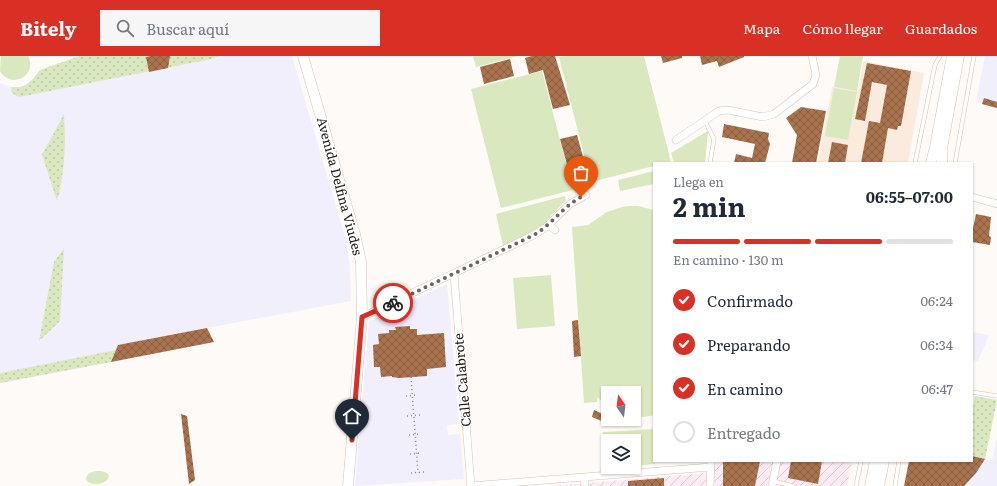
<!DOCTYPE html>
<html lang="es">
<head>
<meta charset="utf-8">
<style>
	:root { --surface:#fff; --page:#f6f6f7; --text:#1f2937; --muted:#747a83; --line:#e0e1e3; --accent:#d93025 }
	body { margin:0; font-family:Literata,serif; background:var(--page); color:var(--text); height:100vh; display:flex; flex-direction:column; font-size:15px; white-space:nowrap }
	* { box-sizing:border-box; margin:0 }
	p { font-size:13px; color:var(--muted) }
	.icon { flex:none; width:22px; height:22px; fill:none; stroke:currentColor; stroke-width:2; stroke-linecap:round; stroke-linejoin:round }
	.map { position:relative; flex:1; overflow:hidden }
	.details { position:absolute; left:653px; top:106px; width:320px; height:300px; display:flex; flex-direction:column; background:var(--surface); border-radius:0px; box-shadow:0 1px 3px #0004 }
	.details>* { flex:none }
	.needle { width:26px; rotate:346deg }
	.controls { position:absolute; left:601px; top:330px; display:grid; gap:8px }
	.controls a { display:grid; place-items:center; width:40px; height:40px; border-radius:0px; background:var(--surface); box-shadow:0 1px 3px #0004; font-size:20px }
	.pin { position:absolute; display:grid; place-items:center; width:34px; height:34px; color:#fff; margin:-41px -17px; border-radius:50% 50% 50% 0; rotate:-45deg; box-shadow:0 0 4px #0007 }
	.pin .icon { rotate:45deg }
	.courier { position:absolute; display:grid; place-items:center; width:40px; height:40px; margin:-20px; border:3px solid #d93025; border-radius:50%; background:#fff; color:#222; box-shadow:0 1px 5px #0007 }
	.head em { font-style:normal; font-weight:700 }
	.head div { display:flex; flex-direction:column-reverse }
	.head { display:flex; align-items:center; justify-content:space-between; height:68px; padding:0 20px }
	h1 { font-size:26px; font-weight:700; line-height:30px }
	.bar { display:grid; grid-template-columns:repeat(4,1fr); gap:6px 4px; align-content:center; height:48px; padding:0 20px }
	.bar i { height:5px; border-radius:3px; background:var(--line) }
	.bar .current { background:var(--accent) }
	.bar p { grid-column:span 4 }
	ol { padding:0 20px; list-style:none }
	li { display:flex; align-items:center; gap:12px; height:44px }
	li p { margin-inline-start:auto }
	li .icon { padding:4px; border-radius:50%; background:var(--accent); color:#fff; stroke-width:4 }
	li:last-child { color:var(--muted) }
	li i { width:22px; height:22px; border:2px solid var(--line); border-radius:50% }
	header { display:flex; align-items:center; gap:24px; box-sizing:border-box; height:56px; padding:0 20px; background:var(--accent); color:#fff }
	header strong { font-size:19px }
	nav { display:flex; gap:22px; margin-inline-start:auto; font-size:14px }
	.search { width:280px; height:36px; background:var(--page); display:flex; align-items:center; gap:10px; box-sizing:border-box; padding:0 14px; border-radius:0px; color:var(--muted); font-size:15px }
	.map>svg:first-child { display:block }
</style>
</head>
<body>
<header>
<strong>Bitely</strong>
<div class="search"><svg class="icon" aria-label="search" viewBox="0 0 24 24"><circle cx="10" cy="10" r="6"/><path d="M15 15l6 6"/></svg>Buscar aquí</div>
<nav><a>Mapa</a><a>Cómo llegar</a><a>Guardados</a></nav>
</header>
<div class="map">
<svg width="997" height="430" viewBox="0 0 997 430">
	<defs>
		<pattern id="industrial-furrows" width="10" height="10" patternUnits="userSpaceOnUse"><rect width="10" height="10" fill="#ffebf3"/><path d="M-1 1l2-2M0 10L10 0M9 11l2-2" fill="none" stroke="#dac9cf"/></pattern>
		<pattern id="park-dots" width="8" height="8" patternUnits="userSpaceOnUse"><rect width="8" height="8" fill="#dae8bf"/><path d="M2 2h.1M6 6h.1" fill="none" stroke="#bbc6a3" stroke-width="1.8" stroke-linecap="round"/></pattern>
		<pattern id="building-cross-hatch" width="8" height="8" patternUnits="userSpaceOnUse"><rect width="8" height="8" fill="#a9734e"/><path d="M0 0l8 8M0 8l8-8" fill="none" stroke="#895d40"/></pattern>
	</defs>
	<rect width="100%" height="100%" fill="#fefaf7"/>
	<path fill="#f2effc" d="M80,0H292L345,181L350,210L351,245L207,272L214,286L0,327V27L11,31H21L30,26L40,14Z
		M985,0H997V52L976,46Z
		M447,228L459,368L447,369L448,379L460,378L464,423L355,430L369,265Z
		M972,276L989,279L978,305L972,304Z
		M997,382V430H904L972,405V400L992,404Z"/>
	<path fill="url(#industrial-furrows)" d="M707,405H852L847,430H551L707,417Z"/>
	<path fill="#fbebdf" d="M863,5L924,17L908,107H818L832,31L858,35Z"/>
	<path fill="#dae8bf" d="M1,0H28C38,20 11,34 0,15Z
		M473,0H518L476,11Z
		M564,0H644L671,106L654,107V110L591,126L559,1Z
		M840,0H863L857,35L834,31Z
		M542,15L573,134L501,152L471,33Z
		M834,32L857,36L848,84L825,80Z
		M708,75L705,107H674L671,97Z
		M654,115V128L620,135L618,124Z
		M565,140L566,145C556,153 549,163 540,171C530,180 515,184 503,190L496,158Z
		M630,150H638L654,154V359L644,361H634V337H608V351L597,341V346L584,347L572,171L588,169L607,156L622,151Z
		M551,219L555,270L517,273L513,222Z
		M653,373L655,408L634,410V385H608V411H618L604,412L603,376Z
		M96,415C101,415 107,415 109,420C106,430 91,430 86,424C86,418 91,416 96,415Z"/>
	<path fill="url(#park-dots)" d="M80,0H219L211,3L19,41L12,37L11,31H21L26,29L33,23L40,14Z
		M64,58C66,87 65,116 57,145L42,99Z
		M64,192L60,265L39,285L54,206Z
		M116,294L111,306L0,327V317Z
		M975,340L997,344L985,403L972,400V358Z"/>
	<path fill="url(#building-cross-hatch)" d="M151,0H170L168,12L149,16L146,1Z
		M532,0H555L570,49L553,53L543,14L529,18L525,2Z
		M661,0H682V2L663,7Z
		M700,0H744V1L719,11L717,5L702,9Z
		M510,3L514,20L484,28L480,11Z
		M867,7L911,15L901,70H898L897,74L888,72L882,107H861L869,65L880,67L887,29L872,26L865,65L855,63Z
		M984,42L997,46V52L982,48Z
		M801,51L826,55L816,107H792L797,79L786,62Z
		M724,68L769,77L768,83L770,88L765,107H734L736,98L752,102L755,88L722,81Z
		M577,79L585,108L568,112L560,83Z
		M832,86L848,89L845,107H828Z
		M976,158L991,161L989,180L991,181L990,189L972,186V177Z
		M578,264L581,300L574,301L572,265Z
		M410,270V273H417V279L444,277L446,311L427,313V320L399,322L392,321V320L381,321L380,311H374L373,289L379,288L378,278L389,277V274H396L395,271Z
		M207,272L214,286L111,306L118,289Z
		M594,354L603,358V359L608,362V363L615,365L613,370L592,361Z
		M181,358L187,360L195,424L189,428Z
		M972,400L985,403L976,417L964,430H904L909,405H972Z
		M723,405H760L755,430H723Z
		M791,405H822L818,428L788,422Z
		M664,422V430H628V425Z"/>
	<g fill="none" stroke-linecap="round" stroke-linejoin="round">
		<g stroke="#d5c1b3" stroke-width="4.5">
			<path id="lane" d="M705,65L714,83L710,107
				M915,107L935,9L940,0
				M955,107L974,0
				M972,336L997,340
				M773,425L793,430
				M856,430L861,405
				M895,430L899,405"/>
		</g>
		<g stroke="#d5c1b3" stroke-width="8">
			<path id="street" d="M676,84L719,55L728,54L763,61L774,58L813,28L816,19L812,0
				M972,141L997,148
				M549,169L555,174
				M454,218L471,430
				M362,261L534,179L545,172L570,148L586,139
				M584,421L585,430
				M470,430L711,411
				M710,430L711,405
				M772,430L777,405"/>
		</g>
		<g stroke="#d5c1b3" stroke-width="11">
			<path id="secondary" d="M303,0L355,178L361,206L362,261L348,430
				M931,107L935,91L952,0
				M942,107V92L959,0
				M870,430L875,405
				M879,430L884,405"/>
		</g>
		<path stroke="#8e8985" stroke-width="1.5" stroke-dasharray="1 3" stroke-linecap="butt" d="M411,321L418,417
			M406,340L418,339
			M407,360L420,359
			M409,379L421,378
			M410,398L422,397
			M411,417L424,416"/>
		<use href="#lane" stroke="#fff" stroke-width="3.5"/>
		<use href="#street" stroke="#fff" stroke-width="7"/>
		<use href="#secondary" stroke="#fff" stroke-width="10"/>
	</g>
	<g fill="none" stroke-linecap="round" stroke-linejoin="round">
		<path stroke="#6d6763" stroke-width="4" stroke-dasharray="0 7.2" d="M393,247L534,179C551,169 563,151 581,141"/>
		<path stroke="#d93025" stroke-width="5" d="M352,384L362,261L393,247"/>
	</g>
	<g text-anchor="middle" stroke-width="3" stroke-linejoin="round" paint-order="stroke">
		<g font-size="13" fill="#1f1813" stroke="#fff">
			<text transform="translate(340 130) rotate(75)" y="5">Avenida Delfina Viudes</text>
			<text transform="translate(462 324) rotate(-95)" y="5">Calle Calabrote</text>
		</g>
	</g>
</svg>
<div class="controls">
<a><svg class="needle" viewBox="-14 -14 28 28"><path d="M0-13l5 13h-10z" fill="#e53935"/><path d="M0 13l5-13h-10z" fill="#747a83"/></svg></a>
<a><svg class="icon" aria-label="layers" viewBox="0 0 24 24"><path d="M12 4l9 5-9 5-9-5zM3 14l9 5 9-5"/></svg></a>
</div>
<div class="pin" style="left:581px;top:141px;background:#ea580c"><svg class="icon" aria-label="bag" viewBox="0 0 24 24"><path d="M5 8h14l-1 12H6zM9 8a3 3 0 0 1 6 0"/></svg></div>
<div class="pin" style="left:352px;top:384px;background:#1f2937"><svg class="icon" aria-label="home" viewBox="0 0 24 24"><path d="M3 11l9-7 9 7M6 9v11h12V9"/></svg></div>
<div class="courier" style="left:393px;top:247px"><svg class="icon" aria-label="bike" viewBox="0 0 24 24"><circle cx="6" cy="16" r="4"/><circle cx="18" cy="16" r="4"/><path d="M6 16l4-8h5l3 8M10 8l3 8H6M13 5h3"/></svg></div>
<section class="details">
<div class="head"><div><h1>2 min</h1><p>Llega en</p></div><em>06:55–07:00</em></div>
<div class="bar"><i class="current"></i><i class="current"></i><i class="current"></i><i></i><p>En camino · 130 m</p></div>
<ol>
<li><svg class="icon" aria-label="check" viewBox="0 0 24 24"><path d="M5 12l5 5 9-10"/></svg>Confirmado<p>06:24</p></li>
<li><svg class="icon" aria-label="check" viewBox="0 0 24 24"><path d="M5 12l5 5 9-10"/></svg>Preparando<p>06:34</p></li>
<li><svg class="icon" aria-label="check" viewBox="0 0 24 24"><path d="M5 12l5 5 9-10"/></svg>En camino<p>06:47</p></li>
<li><i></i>Entregado</li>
</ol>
</section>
</div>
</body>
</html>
